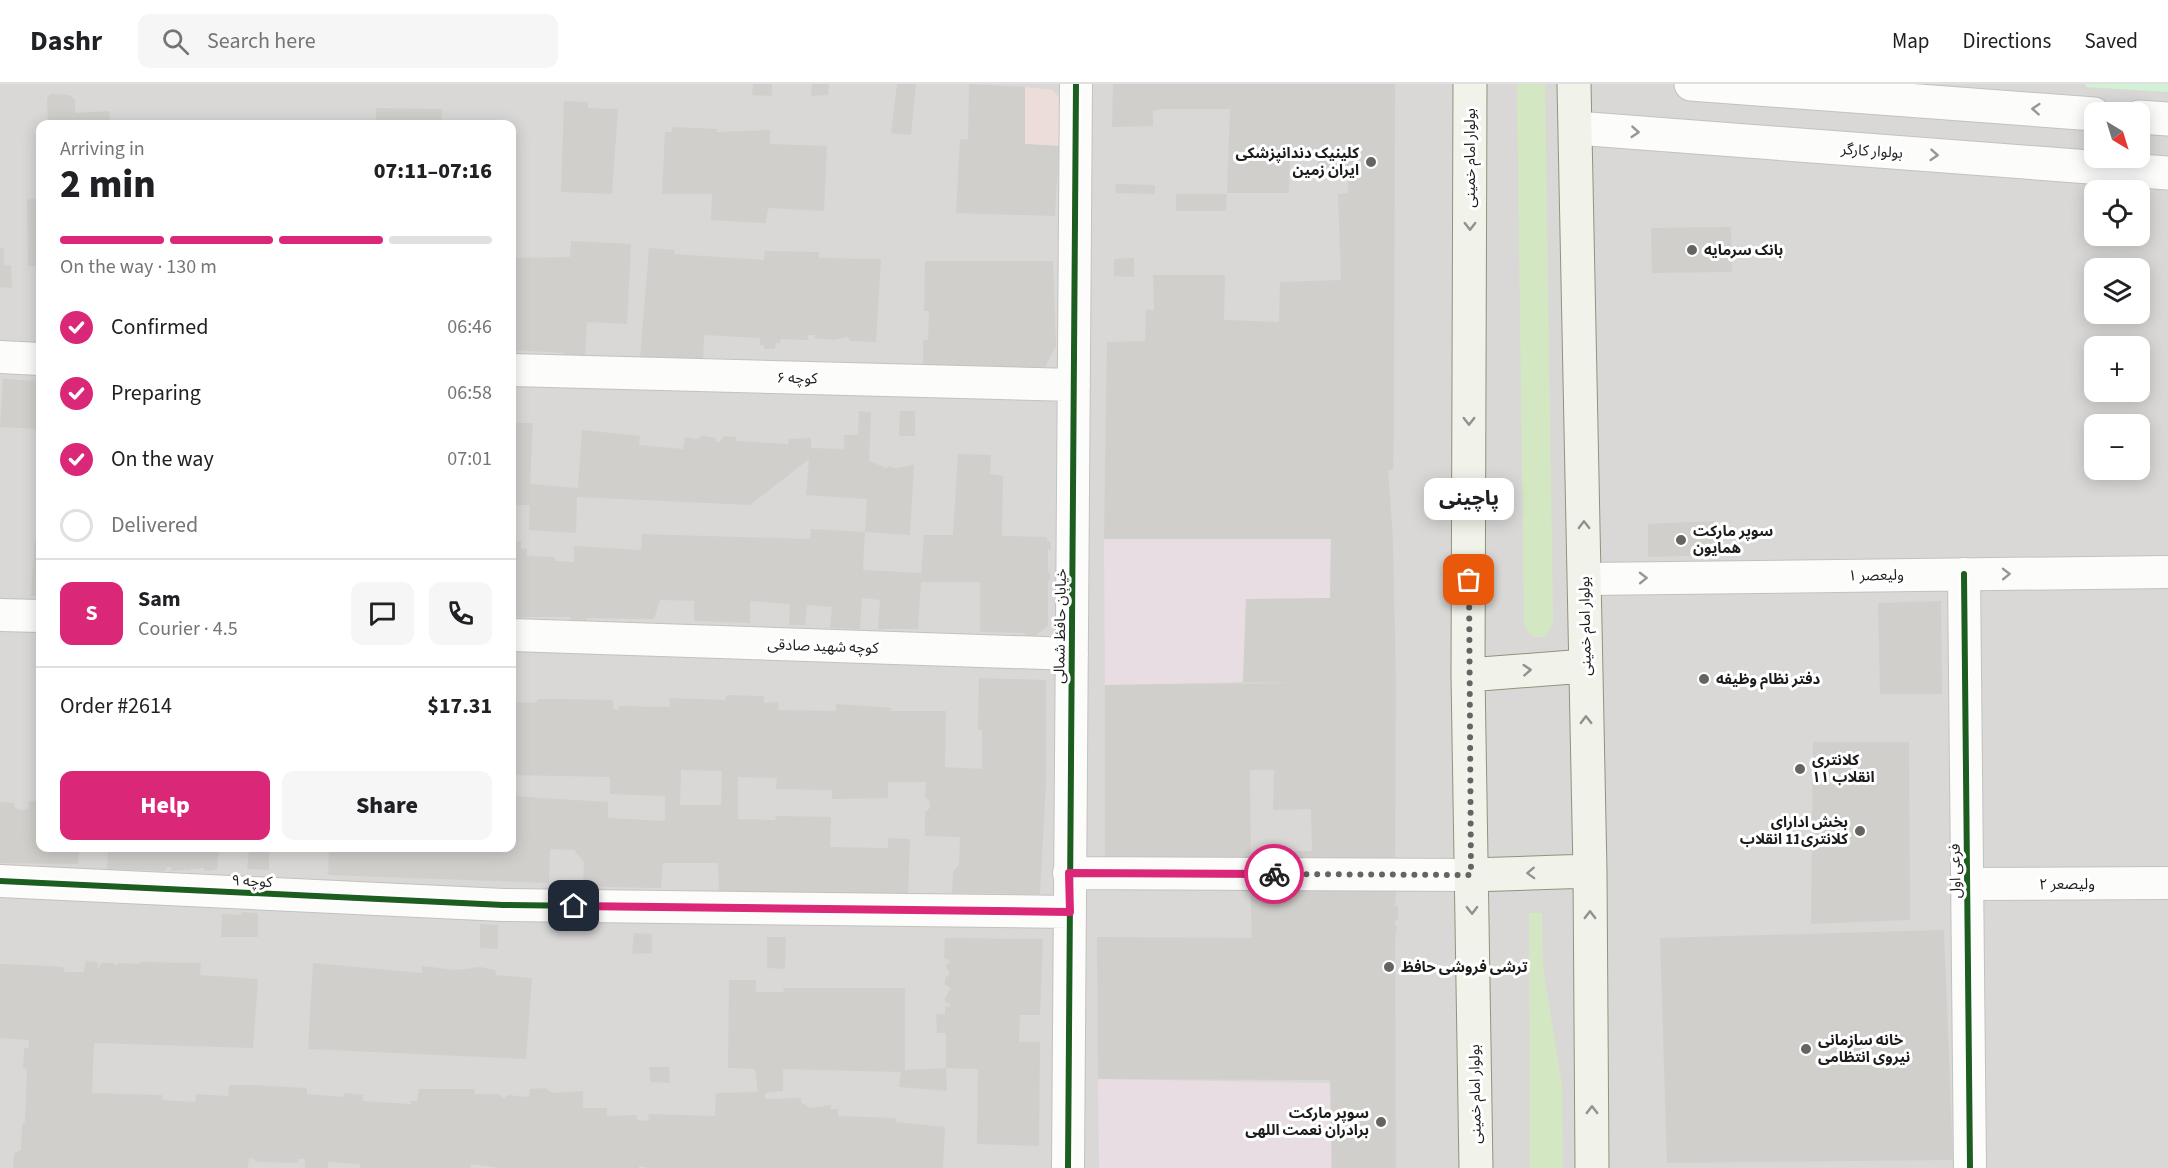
<!DOCTYPE html>
<html lang="en">
<head>
<meta charset="utf-8">
<style>
	:root { --surface:#fff; --page:#f6f6f6; --text:#202124; --muted:#757577; --line:#e0e0e0; --accent:#db2777 }
	body { margin:0; font-family:"Source Sans 3","Noto Sans Arabic",sans-serif; background:var(--page); color:var(--text); height:100vh; display:flex; flex-direction:column; font-size:22px; white-space:nowrap }
	* { box-sizing:border-box; margin:0 }
	p { font-size:20px; color:var(--muted) }
	.icon { flex:none; width:33px; height:33px; fill:none; stroke:currentColor; stroke-width:2; stroke-linecap:round; stroke-linejoin:round }
	.map { position:relative; flex:1; overflow:hidden }
	.sheet { position:absolute; left:36px; top:36px; width:480px; height:732px; display:flex; flex-direction:column; background:var(--surface); border-radius:12px; box-shadow:0 3px 15px #0003 }
	.sheet>* { flex:none }
	.needle { width:39px; rotate:142deg }
	.fabs { position:absolute; left:2084px; top:18px; display:grid; gap:12px }
	.fabs a { display:grid; place-items:center; width:66px; height:66px; border-radius:12px; background:var(--surface); box-shadow:0 3px 15px #0003; font-size:30px }
	.pin { position:absolute; display:grid; place-items:center; width:51px; height:51px; color:#fff; margin:-26px; border-radius:12px; box-shadow:0 3px 9px #0006 }
	.courier { position:absolute; display:grid; place-items:center; width:60px; height:60px; margin:-30px; border:4px solid #db2777; border-radius:50%; background:#fff; color:#222; box-shadow:0 2px 8px #0007 }
	.bubble { position:absolute; height:42px; border-radius:12px; background:var(--surface); box-shadow:0 3px 15px #0003; font-size:20px; font-weight:800; line-height:42px; text-align:center }
	.overview em { font-style:normal; font-weight:800 }
	.overview div { display:flex; flex-direction:column-reverse }
	.overview { display:flex; align-items:center; justify-content:space-between; height:102px; padding:0 24px }
	h1 { font-size:39px; font-weight:800; line-height:45px }
	.bar { display:grid; grid-template-columns:repeat(4,1fr); gap:9px 6px; align-content:center; height:72px; padding:0 24px }
	.bar i { height:8px; border-radius:4px; background:var(--line) }
	.bar .active { background:var(--accent) }
	.bar p { grid-column:span 4 }
	.line { display:flex; align-items:center; gap:15px; padding:0 24px; border-top:2px solid var(--line) }
	.line div { flex:1 }
	.round { display:grid; place-items:center; flex:none; width:63px; height:63px; border-radius:12px; background:var(--page) }
	ol { padding:0 24px; list-style:none }
	li { display:flex; align-items:center; gap:18px; height:66px }
	li p { margin-inline-start:auto }
	li .icon { padding:6px; border-radius:50%; background:var(--accent); color:#fff; stroke-width:4 }
	li:last-child { color:var(--muted) }
	li i { width:33px; height:33px; border:3px solid var(--line); border-radius:50% }
	.action { display:flex; gap:12px; margin-top:auto; padding:12px 24px }
	.action a { flex:1; height:69px; border-radius:12px; background:var(--accent); color:#fff; font-size:24px; font-weight:800; line-height:69px; text-align:center }
	.action a+a { background:var(--page); color:var(--text) }
	header { display:flex; align-items:center; gap:36px; box-sizing:border-box; height:84px; padding:0 30px; background:var(--surface); border-bottom:2px solid var(--line) }
	header strong { font-size:28px }
	nav { display:flex; gap:33px; margin-inline-start:auto; font-size:21px }
	.search { width:420px; height:54px; background:var(--page); display:flex; align-items:center; gap:15px; box-sizing:border-box; padding:0 21px; border-radius:12px; color:var(--muted); font-size:22px }
	.map>svg:first-child { display:block }
</style>
</head>
<body>
<header>
<strong>Dashr</strong>
<div class="search"><svg class="icon" aria-label="search" viewBox="0 0 24 24"><circle cx="10" cy="10" r="6"/><path d="M15 15l6 6"/></svg>Search here</div>
<nav><a>Map</a><a>Directions</a><a>Saved</a></nav>
</header>
<div class="map">
<svg width="2168" height="1084" viewBox="0 0 2168 1084">
	<rect width="100%" height="100%" fill="#eae9e4"/>
	<path fill="#d9d8d6" fill-rule="evenodd" d="M0,0H2168V1084H0ZM2094,28H2139V74H2094ZM40,40H512V764H40ZM2094,106H2139V152H2094ZM2094,184H2139V230H2094ZM2094,262H2139V308H2094ZM2094,340H2139V386H2094Z"/>
	<path fill="#edddd9" d="M1025,3L1053,6L1060,15L1059,62L1025,60Z"/>
	<path fill="#e8dde2" d="M1104,455H1331L1330,514L1246,515L1243,598L1105,601Z
		M1098,995L1331,999V1084H1099Z"/>
	<path fill="#d3e8c2" d="M1517,0H1545L1553,539L1546,552C1535,555 1528,552 1524,540Z
		M1529,829H1542L1543,883L1562,1002L1563,1084H1530Z"/>
	<path fill="#d1f2d5" d="M2085,0H2168V8L2086,3Z"/>
	<path fill="#d1cfcb" fill-rule="evenodd" d="M753,0H772V12L752,11Z
		M812,0H829L828,11L811,12Z
		M897,0H916L911,51L891,49Z
		M969,0L1025,3V60L1059,62L1055,132L956,129L960,55L968,56Z
		M1113,0H1395L1394,349L1393,386H1388L1393,455L1396,599L1395,783L1292,781L1290,767H1312L1311,725L1273,726L1274,686H1250L1251,780H1105V601L1302,599L1243,598L1246,515L1330,514L1331,455H1104L1107,258L1145,257L1146,225L1154,227L1153,191H1225L1224,236L1279,238L1280,198L1341,196L1338,110L1348,109V88H1317L1319,69H1290L1289,109H1227L1230,25H1162L1153,27V42L1112,43Z
		M50,10L70,11L75,16V29L109,27L110,40H48L47,15Z
		M564,17L588,18V24L618,25L612,110L561,108Z
		M376,24L442,25L441,40H376Z
		M673,43L717,45V48L770,46V60L827,62L824,127L768,124L766,139L711,136L712,110H662L665,48H672Z
		M1115,100L1155,101V110L1116,109Z
		M1176,110H1227L1226,127H1176Z
		M40,114V182H28L27,115Z
		M1731,143L1732,188L1652,189L1651,144Z
		M571,157L631,160L627,240L587,238L585,274L564,273V269L512,266V164H516L515,174L570,173Z
		M0,164H4V181L11,182L12,204L0,203Z
		M649,164L675,166L674,170L764,176L765,167L819,168V174L881,175L876,258L850,257L848,253L833,256L814,254L815,251H808V256L781,255L780,259H776L775,265H764V261H760V254L704,251L703,276L640,275Z
		M1134,174V193L1114,192V175Z
		M925,177H1053L1056,262L1044,285L923,282V256H928L929,227H924Z
		M3,295L40,297V345L0,343Z
		M859,327L871,328L869,377L886,384L889,382L895,384L914,381L910,451L865,448L867,415L806,411L809,375L750,421L577,413L576,449L529,446L530,421H512V339H533L530,400L578,404L582,346L640,352L639,361L683,365L685,353L697,355L703,352L716,354V358H719L724,352L736,353V357L788,360L789,355L811,354V364L844,365V351H858Z
		M900,327H915V352H899Z
		M958,370L991,371L990,390L1003,392L1002,452L1047,453V457H1050L1051,466L1048,465V488L1050,489V496H1048V542L1035,552L1025,553V549L980,548V498H921L918,545H878L880,516L862,514L860,545L830,544L832,523L807,521L805,541H789L790,520L750,517V539L694,537V517L660,516L654,535L586,534V538H571V533H512V457H521V464L527,465V472L555,473V477L574,478V462L641,466L642,450L810,455L811,445L865,448L863,486L921,489L924,451H953Z
		M1714,437V471L1648,473V440Z
		M35,456H40V512H31Z
		M1941,517L1942,610H1880L1878,519Z
		M979,594L1046,596V699L1040,810L952,809L953,788L959,781L960,753L925,752V728L930,724L929,716L925,714L926,698H888V714L832,715V706L776,705L777,694L738,693V735L776,736L775,732L831,733L830,763L888,764V754L910,755L908,810L719,808L718,779H663L661,804L606,803L583,799L584,778L574,766L550,765L549,799L328,791L329,764H512V712L608,718V734L665,737V712L610,710V693L512,691V618L534,619L539,615H557L613,616V625L619,626V622L670,623L669,614L725,616L727,611L764,612V619L779,618L778,626L836,627V620L891,624V627H946L945,683L982,685V646H978ZM681,686L722,687L721,721H680Z
		M1813,658H1909L1910,836L1811,840Z
		M29,717H40V764H79L78,780L0,779V718L14,719L15,724L20,726L28,725Z
		M108,764H219L217,785L212,787H204V784L186,786L184,783V786L171,787V783H167L165,787L107,785Z
		M236,764H269V786L247,785L249,766Z
		M1250,796L1397,802L1395,823L1398,822V836H1395V842H1397L1395,856L1396,1084H1332L1330,996L1098,995L1097,853L1252,854Z
		M241,828L258,829V853H221L222,830L241,831Z
		M480,840L498,841V865L480,864Z
		M1944,846L1953,1076L1667,1079L1660,854Z
		M634,849L652,850V869L632,870Z
		M767,853H786L785,885L767,884Z
		M945,854L1043,855L1040,931H1020L1019,958H1040L1039,1062L977,1060L978,985L946,984V949H937L936,930H945V922L950,923V920L944,916L951,904L945,901V894L950,890L945,881L951,878L944,874Z
		M86,877L97,878L98,885L101,879H113L116,882L118,879L140,880V878L201,879L200,891L258,895L253,964L94,959L92,1009L162,1011L163,1016L195,1018L196,1010L228,1012L229,1001H252L307,1004V1010L344,1013V1009L363,1011V1017L411,1020L410,1017H417L419,1005H474L475,1010H498L504,1014L508,1011L529,1013L530,1005L545,1004L553,1009L583,1007V1024H607V1032L636,1031L638,1036L649,1037L648,1030L715,1032L716,1009L758,1008L755,985L728,984L729,896H756V908H784L783,904H905V986L946,984L947,1007L899,1003L901,988L783,985V1007L765,1009V1015L801,1014V1018L810,1024L831,1021L830,1025H838V1032L897,1034L895,1038L945,1043L943,1084H648L639,1082V1084H501L471,1080V1084H360V1080L328,1078V1084H305V1075H298V1079L255,1078L256,1076L249,1074L248,1084H13L14,1069L21,1066L22,1041L25,1038L27,985L23,984L24,965L29,963V956L0,954V880L51,882L63,883L65,888H84Z
		M313,879L422,889V882L456,886L480,883L495,886L496,891L532,894L526,975L308,965Z
		M649,983H669L670,999L651,998Z"/>
	<g fill="none" stroke-linecap="round" stroke-linejoin="round">
		<g stroke="#c3c2c0" stroke-width="34">
			<path id="minor" d="M0,273L40,275
				M512,286L1074,301
				M1964,490L1970,1084
				M1585,495L2168,488
				M0,531L40,532
				M512,551L1072,570
				M1069,789L1471,791
				M0,797L503,821L1070,828
				M1967,800L2168,799
				M1068,1084L1076,0"/>
		</g>
		<g stroke="#c3c2c0" stroke-width="35">
			<path id="tertiary" d="M1691,0L2094,30
				M2139,33L2168,35
				M1576,44L2168,89"/>
		</g>
		<g stroke="#90947d" stroke-width="35">
			<path id="secondary" d="M1470,0L1468,591L1476,1084
				M1574,0L1590,787L1592,1084
				M1468,591L1585,582
				M1471,791L1590,787"/>
		</g>
		<use href="#minor" stroke="#fcfcfb" stroke-width="32"/>
		<use href="#tertiary" stroke="#fcfcfb" stroke-width="33"/>
		<use href="#secondary" stroke="#f1f2e9" stroke-width="33"/>
		<g stroke="#fff" stroke-width="10">
			<path id="cycleway" d="M1964,490L1970,1084
				M0,797L503,821L1070,828
				M1068,1084L1076,0"/>
		</g>
		<use href="#cycleway" stroke="#1b5e20" stroke-width="6"/>
	</g>
	<defs><path id="oneway-chevron" d="M-2-3.5L2.5 0L-2 3.5" fill="none" stroke-width="1.6" stroke-linecap="round" stroke-linejoin="round" transform="scale(1.5)"/></defs>
	<g stroke="#979797">
		<use href="#oneway-chevron" transform="translate(2036 25) rotate(-176)"/>
		<use href="#oneway-chevron" transform="translate(1635 48) rotate(4)"/>
		<use href="#oneway-chevron" transform="translate(1934 71) rotate(4)"/>
		<use href="#oneway-chevron" transform="translate(2006 490) rotate(-1)"/>
		<use href="#oneway-chevron" transform="translate(1643 494) rotate(-1)"/>
	</g>
	<g stroke="#91928d">
		<use href="#oneway-chevron" transform="translate(1470 142) rotate(90)"/>
		<use href="#oneway-chevron" transform="translate(1469 337) rotate(90)"/>
		<use href="#oneway-chevron" transform="translate(1584 441) rotate(-91)"/>
		<use href="#oneway-chevron" transform="translate(1527 586) rotate(-4)"/>
		<use href="#oneway-chevron" transform="translate(1586 636) rotate(-91)"/>
		<use href="#oneway-chevron" transform="translate(1531 789) rotate(178)"/>
		<use href="#oneway-chevron" transform="translate(1472 826) rotate(89)"/>
		<use href="#oneway-chevron" transform="translate(1590 831) rotate(-90)"/>
		<use href="#oneway-chevron" transform="translate(1592 1026) rotate(-90)"/>
	</g>
	<g fill="none" stroke-linecap="round" stroke-linejoin="round">
		<path stroke="#646462" stroke-width="6" stroke-dasharray="0 10.8" d="M1274,790L1471,791L1469,496"/>
		<path stroke="#db2777" stroke-width="8" d="M574,822L1070,828L1069,789L1274,790"/>
	</g>
	<g fill="#646462" stroke="#fff" stroke-width="2">
		<circle cx="1371" cy="78" r="6"/>
		<circle cx="1692" cy="166" r="6"/>
		<circle cx="1681" cy="456" r="6"/>
		<circle cx="1704" cy="595" r="6"/>
		<circle cx="1800" cy="685" r="6"/>
		<circle cx="1860" cy="747" r="6"/>
		<circle cx="1389" cy="883" r="6"/>
		<circle cx="1806" cy="965" r="6"/>
		<circle cx="1381" cy="1038" r="6"/>
	</g>
	<g text-anchor="middle" stroke-width="6" stroke-linejoin="round" paint-order="stroke">
		<g font-size="15" fill="#1c1c1c" stroke="#fff">
			<text transform="translate(1872 67) rotate(4)" y="5">بولوار کارگر</text>
			<text transform="translate(1470 74) rotate(-90)" y="5">بولوار امام خمینی</text>
			<text transform="translate(797 294) rotate(1)" y="5">کوچه ۶</text>
			<text transform="translate(1876 491) rotate(-1)" y="5">ولیعصر ۱</text>
			<text transform="translate(1060 542) rotate(-89)" y="5">خیابان حافظ شمالی</text>
			<text transform="translate(1585 542) rotate(-91)" y="5">بولوار امام خمینی</text>
			<text transform="translate(823 562) rotate(2)" y="5">کوچه شهید صادقی</text>
			<text transform="translate(1955 787) rotate(-91)" y="5">فرعی اول</text>
			<text transform="translate(252 797) rotate(3)" y="5">کوچه ۹</text>
			<text x="2067" y="805">ولیصعر ۲</text>
			<text transform="translate(1475 1010) rotate(-91)" y="5">بولوار امام خمینی</text>
		</g>
		<g font-size="15" font-weight="bold" fill="#1c1c1c" stroke="#fff" text-anchor="start">
			<text x="1359" y="74" text-anchor="end">کلینیک دندانپزشکی<tspan x="1359" dy="17">ایران زمین</tspan></text>
			<text x="1704" y="171">بانک سرمایه</text>
			<text x="1693" y="452">سوپر مارکت<tspan x="1693" dy="17">همایون</tspan></text>
			<text x="1716" y="600">دفتر نظام وظیفه</text>
			<text x="1812" y="681">کلانتری<tspan x="1812" dy="17">۱۱ انقلاب</tspan></text>
			<text x="1848" y="743" text-anchor="end">بخش ادارای<tspan x="1848" dy="17">کلانتری11 انقلاب</tspan></text>
			<text x="1401" y="888">ترشی فروشی حافظ</text>
			<text x="1818" y="961">خانه سازمانی<tspan x="1818" dy="17">نیروی انتظامی</tspan></text>
			<text x="1369" y="1034" text-anchor="end">سوپر مارکت<tspan x="1369" dy="17">برادران نعمت اللهی</tspan></text>
		</g>
	</g>
</svg>
<div class="fabs">
<a><svg class="needle" viewBox="-14 -14 28 28"><path d="M0-13l5 13h-10z" fill="#e53935"/><path d="M0 13l5-13h-10z" fill="#757577"/></svg></a>
<a><svg class="icon" aria-label="locate" viewBox="0 0 24 24"><circle cx="12" cy="12" r="6"/><path d="M12 2v4M12 18v4M2 12h4M18 12h4"/></svg></a>
<a><svg class="icon" aria-label="layers" viewBox="0 0 24 24"><path d="M12 4l9 5-9 5-9-5zM3 14l9 5 9-5"/></svg></a>
<a>+</a>
<a>−</a>
</div>
<div class="pin" style="left:1469px;top:496px;background:#ea580c"><svg class="icon" aria-label="bag" viewBox="0 0 24 24"><path d="M5 8h14l-1 12H6zM9 8a3 3 0 0 1 6 0"/></svg></div>
<div class="pin" style="left:574px;top:822px;background:#1f2937"><svg class="icon" aria-label="home" viewBox="0 0 24 24"><path d="M3 11l9-7 9 7M6 9v11h12V9"/></svg></div>
<div class="courier" style="left:1274px;top:790px"><svg class="icon" aria-label="bike" viewBox="0 0 24 24"><circle cx="6" cy="16" r="4"/><circle cx="18" cy="16" r="4"/><path d="M6 16l4-8h5l3 8M10 8l3 8H6M13 5h3"/></svg></div>
<div class="bubble" style="left:1424px;top:394px;width:90px">پاچینی</div>
<section class="sheet">
<div class="overview"><div><h1>2 min</h1><p>Arriving in</p></div><em>07:11–07:16</em></div>
<div class="bar"><i class="active"></i><i class="active"></i><i class="active"></i><i></i><p>On the way · 130 m</p></div>
<ol>
<li><svg class="icon" aria-label="check" viewBox="0 0 24 24"><path d="M5 12l5 5 9-10"/></svg>Confirmed<p>06:46</p></li>
<li><svg class="icon" aria-label="check" viewBox="0 0 24 24"><path d="M5 12l5 5 9-10"/></svg>Preparing<p>06:58</p></li>
<li><svg class="icon" aria-label="check" viewBox="0 0 24 24"><path d="M5 12l5 5 9-10"/></svg>On the way<p>07:01</p></li>
<li><i></i>Delivered</li>
</ol>
<div class="line" style="height:108px"><b class="round" style="background:var(--accent);color:#fff">S</b><div><b>Sam</b><p>Courier · 4.5</p></div><a class="round"><svg class="icon" aria-label="chat" viewBox="0 0 24 24"><path d="M4 5h16v11H9l-5 4z"/></svg></a><a class="round"><svg class="icon" aria-label="phone" viewBox="0 0 24 24"><path d="M5 4h4l2 5-3 2q2 4 5 5l2-3 5 2v4C11 20 4 13 5 4z"/></svg></a></div>
<div class="line" style="height:78px"><div>Order #2614</div><b>$17.31</b></div>
<div class="action"><a>Help</a><a>Share</a></div>
</section>
</div>
</body>
</html>
